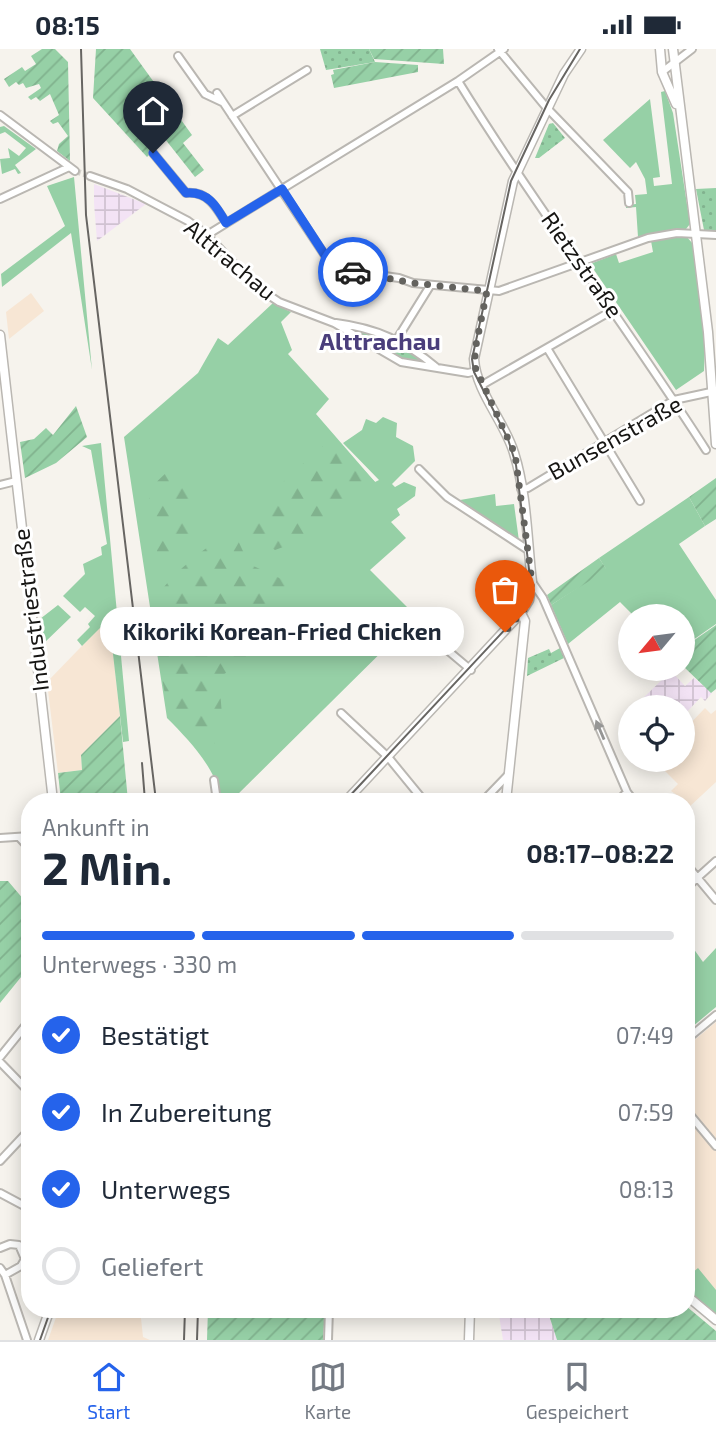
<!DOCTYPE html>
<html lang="de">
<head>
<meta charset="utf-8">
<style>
	:root { --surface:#fff; --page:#f2f2f3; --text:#1f2937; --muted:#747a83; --line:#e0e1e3; --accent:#2563eb }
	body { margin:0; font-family:"Exo 2",sans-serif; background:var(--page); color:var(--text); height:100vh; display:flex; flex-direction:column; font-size:26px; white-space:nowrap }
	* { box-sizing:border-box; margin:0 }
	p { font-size:23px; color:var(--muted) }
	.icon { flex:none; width:38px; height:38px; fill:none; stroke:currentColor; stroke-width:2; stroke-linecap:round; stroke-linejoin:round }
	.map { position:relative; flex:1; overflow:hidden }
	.panel { position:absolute; left:21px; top:744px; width:674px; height:525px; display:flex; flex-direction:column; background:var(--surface); border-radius:28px; box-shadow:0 4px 18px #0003 }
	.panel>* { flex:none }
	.needle { width:46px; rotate:241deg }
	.controls { position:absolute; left:618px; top:555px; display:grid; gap:14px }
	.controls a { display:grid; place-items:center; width:77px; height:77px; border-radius:50%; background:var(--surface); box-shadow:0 4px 18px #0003; font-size:35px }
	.pin { position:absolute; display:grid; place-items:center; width:60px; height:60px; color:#fff; margin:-72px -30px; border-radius:50% 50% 50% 0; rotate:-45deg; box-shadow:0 0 7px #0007 }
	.pin .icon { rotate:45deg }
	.courier { position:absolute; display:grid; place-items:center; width:70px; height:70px; margin:-35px; border:5px solid #2563eb; border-radius:50%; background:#fff; color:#222; box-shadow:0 2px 9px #0007 }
	.bubble { position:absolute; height:49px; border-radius:24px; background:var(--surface); box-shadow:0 4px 18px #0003; font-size:23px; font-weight:700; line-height:49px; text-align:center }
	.overview em { font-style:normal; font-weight:700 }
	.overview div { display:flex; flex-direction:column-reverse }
	.overview { display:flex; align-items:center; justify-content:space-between; height:119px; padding:0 21px }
	h1 { font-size:46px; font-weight:700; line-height:52px }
	.bar { display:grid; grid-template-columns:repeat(4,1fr); gap:10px 7px; align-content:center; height:84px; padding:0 21px }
	.bar i { height:9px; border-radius:5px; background:var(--line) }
	.bar .active { background:var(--accent) }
	.bar p { grid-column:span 4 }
	ol { padding:0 21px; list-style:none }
	li { display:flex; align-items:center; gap:21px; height:77px }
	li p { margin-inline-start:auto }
	li .icon { padding:7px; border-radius:50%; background:var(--accent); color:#fff; stroke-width:4 }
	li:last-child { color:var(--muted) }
	li i { width:38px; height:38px; border:4px solid var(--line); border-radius:50% }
	.status { display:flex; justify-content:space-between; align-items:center; height:49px; padding:0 35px; background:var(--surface); direction:ltr }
	.status svg { height:19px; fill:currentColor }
	.tab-bar { display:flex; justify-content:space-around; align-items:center; height:98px; border-top:2px solid var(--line); background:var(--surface); font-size:19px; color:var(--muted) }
	.tab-bar a { display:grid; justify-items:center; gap:4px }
	.tab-bar .active { color:var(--accent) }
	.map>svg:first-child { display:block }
</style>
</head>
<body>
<div class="status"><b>08:15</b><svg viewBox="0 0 49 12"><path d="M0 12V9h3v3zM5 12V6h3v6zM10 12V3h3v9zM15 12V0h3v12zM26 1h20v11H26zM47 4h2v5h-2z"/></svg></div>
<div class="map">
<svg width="716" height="1291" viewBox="0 0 716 1291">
	<defs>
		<pattern id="industrial-grid" width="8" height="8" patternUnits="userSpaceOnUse" patternTransform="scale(1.75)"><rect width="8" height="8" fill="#f3e3f5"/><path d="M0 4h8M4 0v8" fill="none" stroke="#d0c2d1"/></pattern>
		<pattern id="forest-firs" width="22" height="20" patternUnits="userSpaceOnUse" patternTransform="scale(1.75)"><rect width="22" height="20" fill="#96d0a6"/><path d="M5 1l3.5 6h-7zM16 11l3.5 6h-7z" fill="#81b28e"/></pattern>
		<pattern id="park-dots" width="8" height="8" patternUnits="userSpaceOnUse" patternTransform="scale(1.75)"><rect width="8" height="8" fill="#96d0a6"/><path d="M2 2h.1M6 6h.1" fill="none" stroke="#81b28e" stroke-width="1.8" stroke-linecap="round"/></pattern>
		<pattern id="garden-furrows" width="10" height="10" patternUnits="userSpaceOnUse" patternTransform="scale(1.75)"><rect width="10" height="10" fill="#96d0a6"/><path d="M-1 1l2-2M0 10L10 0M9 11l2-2" fill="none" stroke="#81b28e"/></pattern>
	</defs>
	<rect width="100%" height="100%" fill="#f6f3ed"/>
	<path fill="#f7e6d4" d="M31,244L44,262L9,290L6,263Z
		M109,569L120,667L81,706L82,721L58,724L47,633Z
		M705,659L711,665L716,661V733L688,759L686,752L671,742L678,735L654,711L682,710L683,682Z
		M716,973V1266L686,1242V998Z
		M59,1260H140L143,1288L150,1291H48Z"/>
	<path fill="url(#industrial-grid)" d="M94,135L146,155L97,192L94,154Z
		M671,622L685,637L694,629L712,644L705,652L701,648L683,667L682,658H634Z
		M498,1260H547L557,1291H503Z"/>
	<path fill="#96d0a6" d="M665,42L673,64L690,175L686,180L638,188L636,158L626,159V156L636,155L635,146L647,145L645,130L636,113L630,119L603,91L650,50L660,128L653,129L654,137L672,135L661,43Z
		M4,77L36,100L15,116L21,124L18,125L15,120L2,125L0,110L10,109L8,99L19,107L26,99L5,83L0,85V78Z
		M74,128L92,321L71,184L2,238L1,225L65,177L47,137Z
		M686,187L693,195L705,295L704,322L676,341L590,215L616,205L619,214L653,203L651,192Z
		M273,254L291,263L281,273L292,301L288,305L329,350L316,365L375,433L379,431L343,394L362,381L366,370L376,374L383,368L397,374L396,388L413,397L415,412L392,435L395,438L404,433L416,438L415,447L397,460L400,466L391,473L406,489L370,521L417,568L231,752H222C216,720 191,693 167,669L124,388L198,324L218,289L228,296Z
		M101,394L129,692L123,693L109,570L82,597L77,591L90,578L88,575L95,567L85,558L80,563L63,547L85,525L83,515L102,506L101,498L107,495L91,401L82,397Z
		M495,445L496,457L514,455L519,492L460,451Z
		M689,448L705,477L679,495L716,551V575L683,598L682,567H634L620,553L568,595L551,556L606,520L599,509Z
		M58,556L71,568L43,595L40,570Z
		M686,889L703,913L716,899V958L686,983Z
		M686,1217L692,1224L698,1219L716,1241V1266L686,1242L691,1237L686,1232Z"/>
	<path fill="url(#forest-firs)" d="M333,388L376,434L316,486L275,501L242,478L287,429Z
		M168,422L186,424L196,442L187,461L197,479L159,517L148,441Z
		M234,483L249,515L290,534L283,581L219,629L222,666L212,703C198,700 179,683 172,670C163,652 152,566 158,548C165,530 216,488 234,483Z"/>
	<path fill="url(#park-dots)" d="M320,0H369L375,13L326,21Z
		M553,74L565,89L539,109H535L549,75Z
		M716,139V181H704L696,140Z
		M362,281L395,292L427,314L402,311L361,287Z
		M560,599L564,609L527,627L528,609L549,600L551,604Z"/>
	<path fill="url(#garden-furrows)" d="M42,0H55L68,13L70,112L57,102L59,95L68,87L58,73L53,75L50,72L59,66L50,45L40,52L36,48L31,51L28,48L41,39L39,35L26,39L23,34L19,36L16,33L9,38L4,30L22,18L25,22L36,15L31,7Z
		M96,0H130L192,86L183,94L204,121L195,128L165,90L147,108L93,49Z
		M369,0H443L444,15L374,10Z
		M375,13L418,16V23L334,39L331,26L334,25L333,21Z
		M76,357L87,388L56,414L25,429L20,393L34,390L46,379L53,386Z
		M716,429V470L705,477L689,448Z
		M599,509L607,521L551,556L547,546Z
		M716,576V640L711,644L683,617V599Z
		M120,667L128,752H61L58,724L82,721L81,706Z
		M0,832H8L30,858V917L0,954Z
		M686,1257L716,1282V1291H557L547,1260H686Z
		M208,1260H325L323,1291H207Z"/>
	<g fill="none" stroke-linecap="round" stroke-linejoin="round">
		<path stroke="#d4d2cc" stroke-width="6" stroke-dasharray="6 3" stroke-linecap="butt" d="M75,122L90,127"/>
		<g stroke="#bab7b2" stroke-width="10">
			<path id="street" d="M498,0L546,58L628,143L629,154
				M178,7L205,45L222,53
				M662,23L692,0
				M458,32C536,158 626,276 706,401
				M217,44L334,220L399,229L413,234L499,242L648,189L677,184L716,186
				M0,66L75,122
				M232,67L307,21
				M153,104L186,144C208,142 216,158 226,174
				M90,127L127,140L188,172L207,186L255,237L279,253L334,274L401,313L468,324L476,322
				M0,150L67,119
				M207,186L458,32L504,0
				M336,274C375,279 405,292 436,318
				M397,290L430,237
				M547,299L640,452
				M482,336L613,261
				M419,420L447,448L528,501
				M0,436L16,432
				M521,440L528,439L674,351L711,343
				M532,533L543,549L627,743L634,752
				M414,573L471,621
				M341,664L388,708L424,752
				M214,731L217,752
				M483,752L508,726
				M618,752L627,743
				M19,788L30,800
				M0,789L30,787
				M686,815L716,851
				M686,839L716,812
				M686,991L716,966
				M0,1008L30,971
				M0,1013L30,1044
				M686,1061L716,1097
				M0,1112L30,1080
				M0,1144L30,1160
				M0,1199L10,1195L19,1196L25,1210L21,1217L5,1226L0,1219
				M5,1226L27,1291
				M328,1291L329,1260"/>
		</g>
		<g stroke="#bab7b2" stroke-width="11">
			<path id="secondary" d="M660,0L662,23L676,55
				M673,0L708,283L716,395
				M0,286L53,752
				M346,752L521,564L529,551L532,533C527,491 527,445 514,404C505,373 476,343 474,310L513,132L564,25L581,0
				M506,752L525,572L521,564
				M686,1246L716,1271
				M39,1291L50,1260
				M469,1291L470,1260"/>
		</g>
		<use href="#street" stroke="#fff" stroke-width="6"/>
		<use href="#secondary" stroke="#fff" stroke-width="8"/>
		<path stroke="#676562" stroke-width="2" d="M345,752L512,573L529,546L530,528L516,416L508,390L474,323L472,310L511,132L549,51L580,0
			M40,1291L51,1260"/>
		<path stroke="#676562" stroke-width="2" d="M81,0L86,166L156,752
			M142,714L145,752
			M184,1291L185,1260
			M197,1291L198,1260"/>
	</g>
	<defs><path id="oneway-solid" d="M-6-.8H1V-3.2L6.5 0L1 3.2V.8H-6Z" transform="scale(1.75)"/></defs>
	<use fill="#969695" href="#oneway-solid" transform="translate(600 681) rotate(-113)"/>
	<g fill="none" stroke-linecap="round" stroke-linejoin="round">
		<path stroke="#64635f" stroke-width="7" stroke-dasharray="0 12.6" d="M353,223L413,234L487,242L475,301V318L515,405L532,533L526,558L505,583"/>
		<path stroke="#2563eb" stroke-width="9" d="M153,104L186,144C208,142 217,158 226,174L282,140L334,220L353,223"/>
	</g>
	<g text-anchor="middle" stroke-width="6" stroke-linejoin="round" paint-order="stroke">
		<g font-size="23" fill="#161513" stroke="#fff">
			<text transform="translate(230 211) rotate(40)" y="8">Alttrachau</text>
			<text transform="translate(582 216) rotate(55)" y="8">Rietzstraße</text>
			<text transform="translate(615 389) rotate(-29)" y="8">Bunsenstraße</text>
			<text transform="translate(31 561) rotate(-97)" y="8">Industriestraße</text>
		</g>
		<g font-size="24" font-weight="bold" fill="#4a3e7b" stroke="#fff">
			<text x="380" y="301">Alttrachau</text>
		</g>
	</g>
</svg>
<div class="controls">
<a><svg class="needle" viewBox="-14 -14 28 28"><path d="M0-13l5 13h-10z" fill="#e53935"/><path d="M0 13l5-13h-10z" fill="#747a83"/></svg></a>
<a><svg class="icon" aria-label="locate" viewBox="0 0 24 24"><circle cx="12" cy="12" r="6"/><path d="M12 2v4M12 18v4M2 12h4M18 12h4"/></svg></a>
</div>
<div class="pin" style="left:505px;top:583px;background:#ea580c"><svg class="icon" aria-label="bag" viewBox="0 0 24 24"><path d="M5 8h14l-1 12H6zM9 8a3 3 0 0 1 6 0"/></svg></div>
<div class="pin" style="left:153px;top:104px;background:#1f2937"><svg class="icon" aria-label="home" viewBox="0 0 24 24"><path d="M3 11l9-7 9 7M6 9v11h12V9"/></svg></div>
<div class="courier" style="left:353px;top:223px"><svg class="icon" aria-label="car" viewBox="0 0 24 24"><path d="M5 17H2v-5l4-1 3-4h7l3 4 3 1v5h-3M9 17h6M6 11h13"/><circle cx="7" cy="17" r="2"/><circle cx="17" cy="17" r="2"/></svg></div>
<div class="bubble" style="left:100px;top:558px;width:364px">Kikoriki Korean-Fried Chicken</div>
<section class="panel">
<div class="overview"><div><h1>2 Min.</h1><p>Ankunft in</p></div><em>08:17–08:22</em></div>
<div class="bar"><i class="active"></i><i class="active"></i><i class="active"></i><i></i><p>Unterwegs · 330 m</p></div>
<ol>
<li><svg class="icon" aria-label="check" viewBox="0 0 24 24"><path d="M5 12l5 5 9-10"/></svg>Bestätigt<p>07:49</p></li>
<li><svg class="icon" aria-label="check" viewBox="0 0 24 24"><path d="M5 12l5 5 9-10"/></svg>In Zubereitung<p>07:59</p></li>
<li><svg class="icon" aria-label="check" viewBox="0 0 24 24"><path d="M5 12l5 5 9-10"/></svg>Unterwegs<p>08:13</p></li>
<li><i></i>Geliefert</li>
</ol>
</section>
</div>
<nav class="tab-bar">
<a class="active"><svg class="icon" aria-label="home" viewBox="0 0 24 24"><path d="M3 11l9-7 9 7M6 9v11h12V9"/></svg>Start</a>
<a><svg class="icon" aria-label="map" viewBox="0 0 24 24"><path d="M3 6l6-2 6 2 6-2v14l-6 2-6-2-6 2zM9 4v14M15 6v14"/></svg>Karte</a>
<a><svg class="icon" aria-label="saved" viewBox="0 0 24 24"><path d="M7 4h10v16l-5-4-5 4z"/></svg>Gespeichert</a>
</nav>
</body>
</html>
